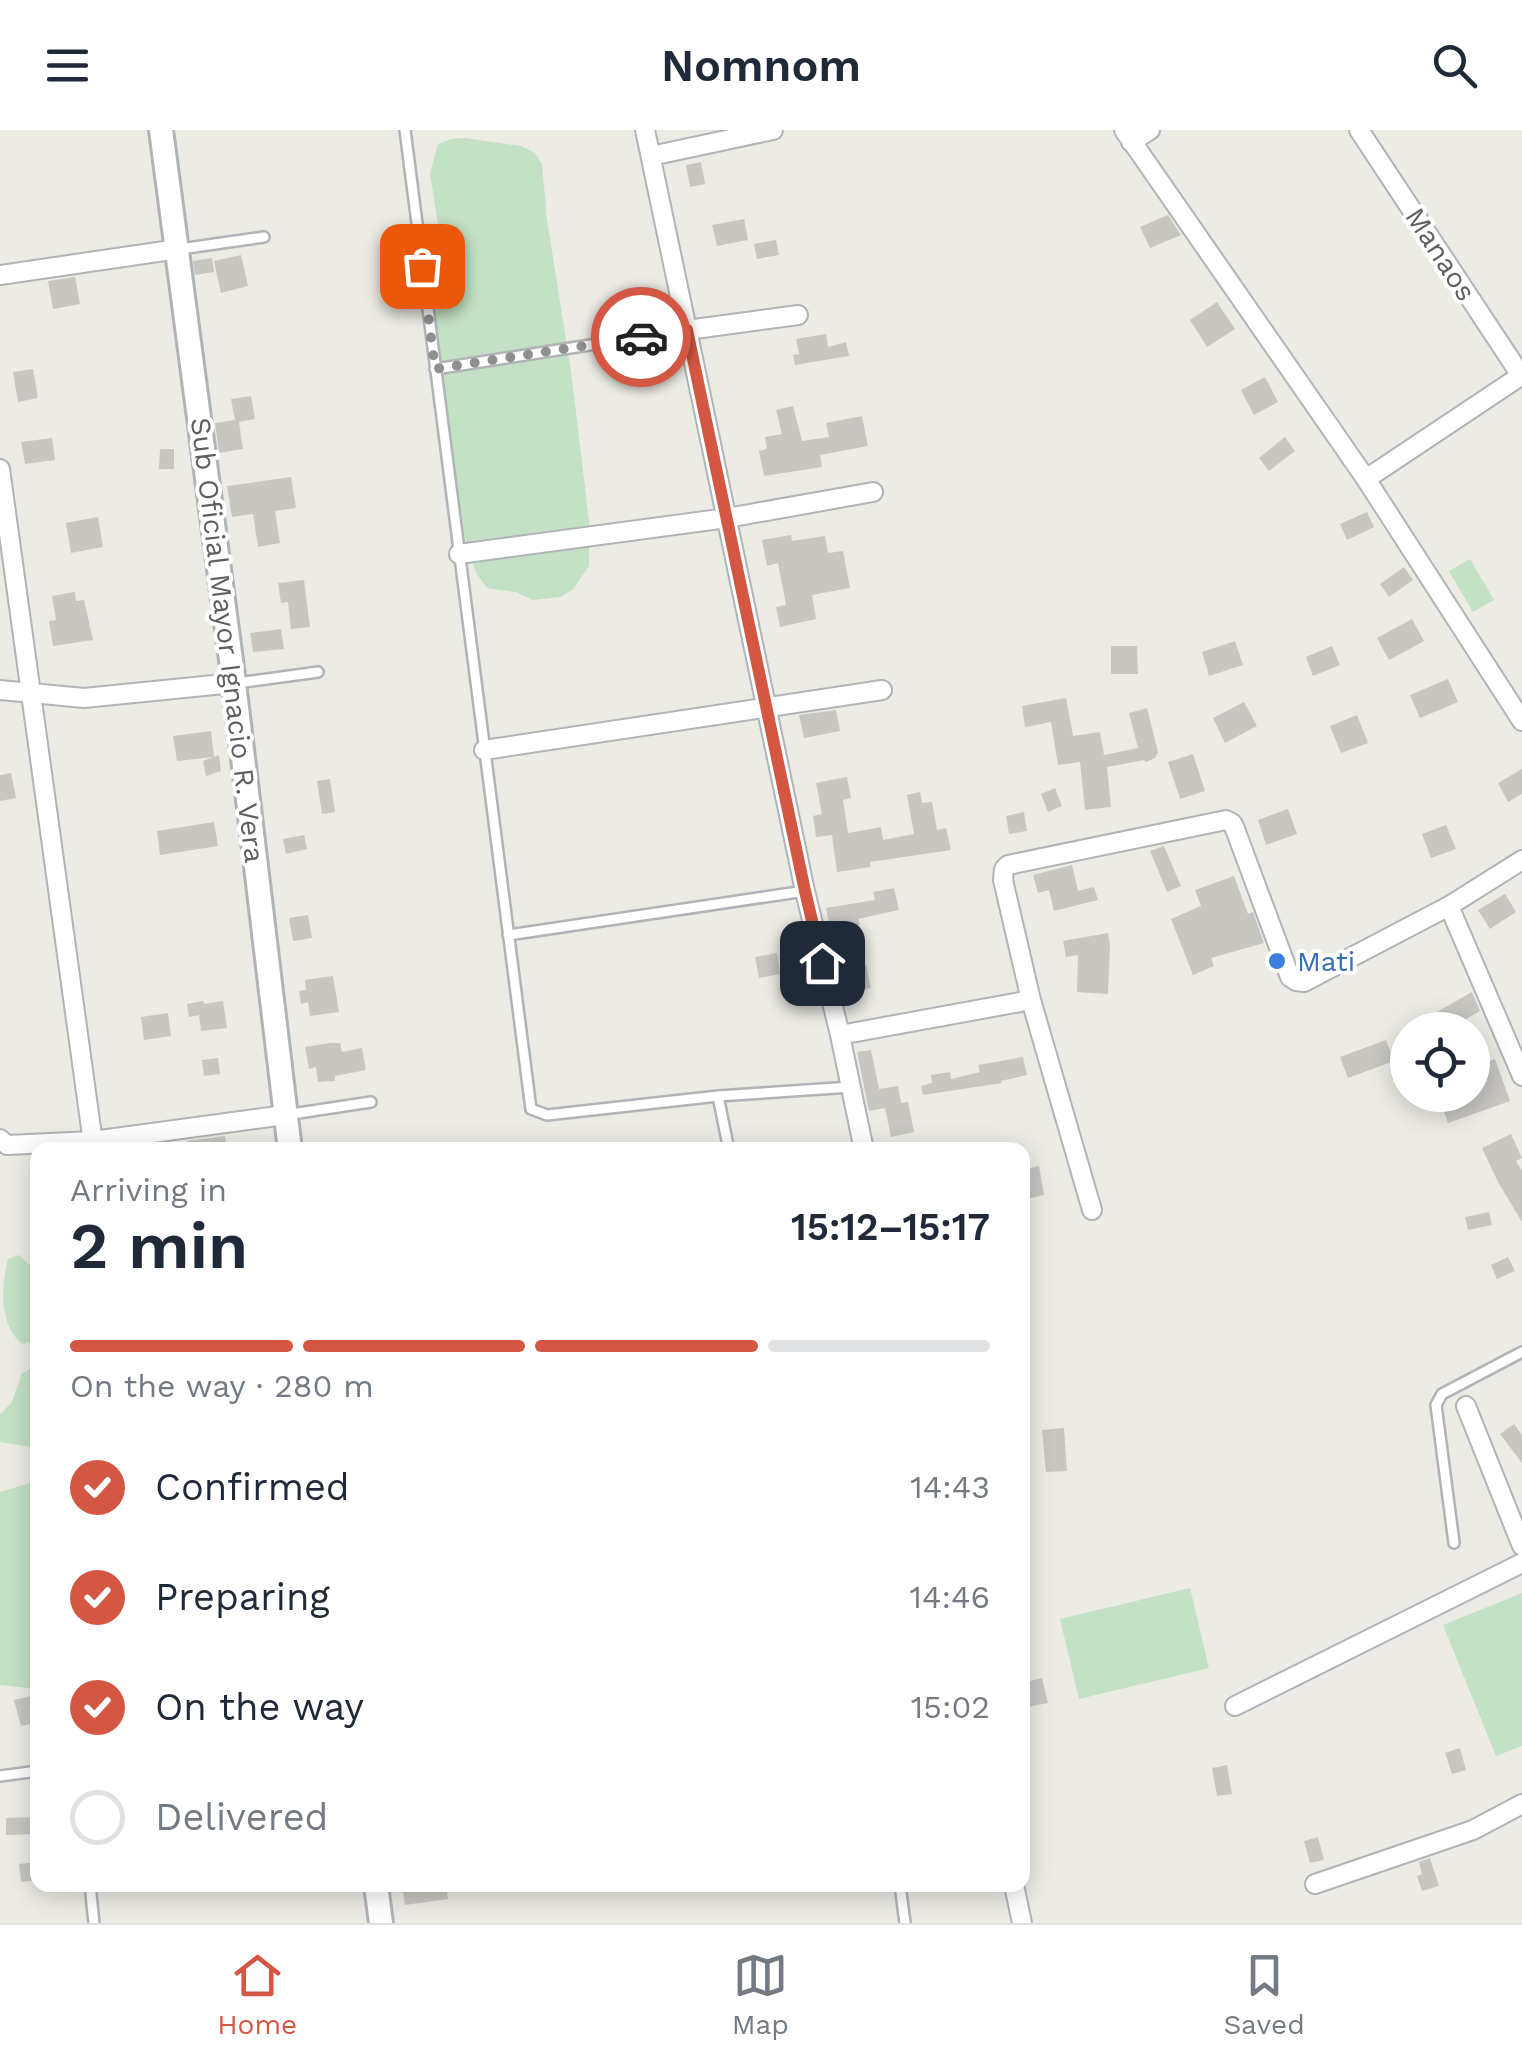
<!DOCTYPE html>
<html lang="en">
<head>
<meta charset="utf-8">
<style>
	:root { --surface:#fff; --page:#f2f2f3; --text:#1f2937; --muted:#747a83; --line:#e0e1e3; --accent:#d35743 }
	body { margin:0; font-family:"Work Sans",sans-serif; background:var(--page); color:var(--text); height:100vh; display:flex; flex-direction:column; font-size:38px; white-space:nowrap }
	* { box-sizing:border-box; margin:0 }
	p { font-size:32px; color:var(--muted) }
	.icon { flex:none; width:55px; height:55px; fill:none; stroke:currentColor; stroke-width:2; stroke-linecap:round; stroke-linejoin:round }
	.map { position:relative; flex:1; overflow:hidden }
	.sheet { position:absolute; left:30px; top:1012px; width:1000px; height:750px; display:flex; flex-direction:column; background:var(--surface); border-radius:20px; box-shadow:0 5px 25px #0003 }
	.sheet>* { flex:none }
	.buttons { position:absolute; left:1390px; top:882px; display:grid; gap:20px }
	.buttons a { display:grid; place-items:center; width:100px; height:100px; border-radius:50%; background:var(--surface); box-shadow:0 5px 25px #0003; font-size:50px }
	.pin { position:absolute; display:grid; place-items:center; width:85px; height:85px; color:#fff; margin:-42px; border-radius:20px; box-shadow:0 5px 15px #0006 }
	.courier { position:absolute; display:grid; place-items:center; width:100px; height:100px; margin:-50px; border:8px solid #d35743; border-radius:50%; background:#fff; color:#222; box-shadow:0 2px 12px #0007 }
	.overview em { font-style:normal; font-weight:600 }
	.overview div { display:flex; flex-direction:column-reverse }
	.overview { display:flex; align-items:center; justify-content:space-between; height:170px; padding:0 40px }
	h1 { font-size:65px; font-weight:600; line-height:75px }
	.bar { display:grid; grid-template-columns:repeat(4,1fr); gap:15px 10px; align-content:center; height:120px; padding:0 40px }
	.bar i { height:12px; border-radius:8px; background:var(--line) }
	.bar .active { background:var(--accent) }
	.bar p { grid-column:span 4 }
	ol { padding:0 40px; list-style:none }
	li { display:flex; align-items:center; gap:30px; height:110px }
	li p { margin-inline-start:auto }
	li .icon { padding:10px; border-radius:50%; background:var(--accent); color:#fff; stroke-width:4 }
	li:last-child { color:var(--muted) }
	li i { width:55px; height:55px; border:5px solid var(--line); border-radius:50% }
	header { display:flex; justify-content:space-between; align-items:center; height:130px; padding:0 40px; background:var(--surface); font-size:45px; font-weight:600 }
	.menu { display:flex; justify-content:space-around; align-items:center; height:140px; border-top:2px solid var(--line); background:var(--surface); font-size:28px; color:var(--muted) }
	.menu a { display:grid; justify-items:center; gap:5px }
	.menu .active { color:var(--accent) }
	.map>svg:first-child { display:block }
</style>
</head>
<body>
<header><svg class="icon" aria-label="menu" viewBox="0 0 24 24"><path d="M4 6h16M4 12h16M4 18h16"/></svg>Nomnom<svg class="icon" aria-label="search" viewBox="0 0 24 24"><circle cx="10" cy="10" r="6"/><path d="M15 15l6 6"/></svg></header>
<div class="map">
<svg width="1522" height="1793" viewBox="0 0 1522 1793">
	<rect width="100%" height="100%" fill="#ecebe4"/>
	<path fill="#c3e1c5" d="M465,8L521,16L535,23L542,34L547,90L571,241L589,391V436L573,459L561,467L533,470L516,462L487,458L476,443L454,372L433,194L439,101L430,43L438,14L451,9Z
		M1470,429L1494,470L1473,482L1449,441Z
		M19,1125L38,1143L37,1210L22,1214C0,1195 0,1160 8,1129Z
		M37,1236V1318L0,1312V1284L12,1272L22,1243Z
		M37,1351H38L37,1559L0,1555V1362Z
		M1190,1458L1209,1538L1079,1569L1060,1489Z
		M1522,1463V1616L1496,1626L1443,1495Z"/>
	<path fill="#c8c6c1" d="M701,32L705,54L690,57L686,35Z
		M1168,85L1181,105L1150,118L1140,97Z
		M744,89L748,110L717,116L712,95Z
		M776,110L779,125L757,129L754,114Z
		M241,125L248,156L221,163L214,131Z
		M212,128L214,142L195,145L193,131Z
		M75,147L80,174L53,179L48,151Z
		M1217,172L1235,199L1207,217L1190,190Z
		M826,204L828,217L846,212L849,226L795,235L793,225L799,224L796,209Z
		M33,239L38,268L18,272L13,242Z
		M1265,247L1278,272L1254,285L1241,260Z
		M251,266L255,289L239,292L243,319L219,323L215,293L235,290L231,269Z
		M793,276L802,311L829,307L826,293L862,286L868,316L820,325L822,337L764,346L759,321L767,319L765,307L782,304L776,280Z
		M1285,307L1295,321L1269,341L1259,328Z
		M52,308L55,330L25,334L21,312Z
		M160,319H174V339H159Z
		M291,347L296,378L275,381L280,413L258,417L253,384L232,387L227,356Z
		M1367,382L1374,397L1347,410L1340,394Z
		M98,387L103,417L71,423L66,393Z
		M791,405L792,411L825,406L828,423L843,421L850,458L812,465L816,489L780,497L776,477L786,475L778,433L767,436L762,410Z
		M1404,437L1413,450L1389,467L1380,454Z
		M304,450L310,497L291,499L288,472L281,473L278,453Z
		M75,462L76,471L84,470L93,510L53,516L49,491L56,490L52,466Z
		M1412,489L1424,511L1389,530L1377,508Z
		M281,499L284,519L253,522L250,503Z
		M1235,511L1243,535L1209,546L1202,522Z
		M1111,516H1137L1138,544H1111Z
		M1332,516L1340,535L1313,546L1306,527Z
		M1448,549L1458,572L1420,588L1410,565Z
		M1066,568L1073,606L1100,602L1104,625L1138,618L1129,583L1147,578L1158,622L1155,628L1146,632L1144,630L1107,637L1111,677L1085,680L1080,632L1058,635L1051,592L1025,597L1022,576Z
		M1244,572L1257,596L1225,613L1213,588Z
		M836,580L840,601L804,608L799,585Z
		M1357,585L1368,613L1341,623L1330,596Z
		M211,601L214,627L177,631L173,606Z
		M1193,624L1205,661L1180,669L1168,632Z
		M219,625L221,641L206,646L203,631Z
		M1522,639V664L1508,672L1498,653Z
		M11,643L16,668L0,671V645Z
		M847,647L851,668L843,670L848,703L881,697L883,710L914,704L907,665L920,662L922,673L932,672L937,700L946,698L951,720L870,732L871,737L837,742L832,705L816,707L813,686L822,684L816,653Z
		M330,649L335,682L322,684L317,651Z
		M1055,658L1062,676L1048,682L1041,664Z
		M1288,679L1297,704L1266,715L1258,690Z
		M1024,682L1027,701L1009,704L1006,686Z
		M214,692L218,716L160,725L157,701Z
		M1446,695L1456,719L1431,728L1422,704Z
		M304,705L307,719L286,724L283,709Z
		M1164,716L1181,756L1167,762L1150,721Z
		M1072,735L1078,761L1094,757L1098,770L1054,781L1049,760L1038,763L1033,745Z
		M1234,746L1248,784L1253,782L1264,813L1211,828L1214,836L1193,845L1171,789L1201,776L1195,760Z
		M894,758L899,780L858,789L860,795L831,802L826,778L875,770L873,762Z
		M1505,764L1516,782L1490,799L1478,780Z
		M308,785L312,808L293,811L289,788Z
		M1108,803L1110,815L1108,864L1077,862L1078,825L1066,827L1063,811Z
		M777,823L780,844L759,848L755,827Z
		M866,835L871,858L843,864L837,841Z
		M333,846L339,882L310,886L308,872L301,874L299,861L306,860L305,850Z
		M1472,862L1480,881L1447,900H1429L1423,890Z
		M203,871L204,874L223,871L227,898L201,901L199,885L189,887L187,874Z
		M168,883L171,906L144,910L141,887Z
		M1386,910L1394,931L1348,948L1340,927Z
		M330,913H340L342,922L362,918L366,940L335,946V951L318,952L316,937L309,939L305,917Z
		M871,920L879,959L898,956L901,973L908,972L914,1002L891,1007L885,978L869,981L857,922Z
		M1023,927L1027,945L1001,951L1002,953L923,965L921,956L932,953L931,945L950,942L951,949L980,942L978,935Z
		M218,928L220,944L204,946L202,930Z
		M1495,929L1510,971L1448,993L1438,965H1472V937Z
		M1511,1004L1522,1028L1516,1031L1522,1041V1092L1498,1052L1482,1018Z
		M225,1006L227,1020H188L187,1011Z
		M1039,1036L1044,1065L1022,1070V1040Z
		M1489,1082L1492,1095L1468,1100L1465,1087Z
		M1508,1127L1515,1141L1497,1149L1491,1135Z
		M1514,1294L1522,1305V1333L1500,1304Z
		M1064,1298L1067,1341L1046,1342L1042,1300Z
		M1042,1548L1048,1573L1022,1578V1553Z
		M31,1566L38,1592L21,1596L14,1570Z
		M1460,1618L1466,1640L1452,1644L1445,1623Z
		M1227,1635L1232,1664L1217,1666L1212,1638Z
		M35,1687L36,1704L6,1705V1688Z
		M1318,1707L1324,1730L1310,1733L1304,1711Z
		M1430,1728L1439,1756L1422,1761L1417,1746L1422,1744L1419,1732Z
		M38,1732V1750L21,1752L19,1734Z
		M402,1755H446L448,1769L405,1775Z"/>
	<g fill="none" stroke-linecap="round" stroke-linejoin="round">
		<g stroke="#b1b4b7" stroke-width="14">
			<path id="service" d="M405,0L531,979L547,985L718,966L851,957
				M180,119L264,107
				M435,239L687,200
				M237,553L318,542
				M508,805L805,761
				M718,966L729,1020
				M285,985L371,972
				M1454,1413L1436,1275L1442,1264L1522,1222
				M0,1646L38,1641
				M90,1755L94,1793
				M900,1755L905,1793"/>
		</g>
		<g stroke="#b1b4b7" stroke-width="22">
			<path id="minor" d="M645,0L805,761L840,905L864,1020
				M1124,0L1366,349L1522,591
				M1359,0L1522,247
				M1131,12L1150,0
				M651,26L773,0
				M0,145L178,119
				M687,200L798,185
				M0,339L94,1020
				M1366,349L1522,245
				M459,424L727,388L873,362
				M0,560L84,568L234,553
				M484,620L882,560
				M1449,776L1522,946
				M840,905L1031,870
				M0,1009L7,1015L93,1011L285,985
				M1092,1080L1031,870L1003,750L1004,739L1008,735L1226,690L1232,693L1235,699L1290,847L1296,851L1304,852L1449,776L1522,730
				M1466,1276L1522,1416
				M1235,1576L1522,1433
				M1315,1754L1473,1700L1522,1674
				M1014,1755L1022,1793"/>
		</g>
		<g stroke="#b1b4b7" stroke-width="28">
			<path id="tertiary" d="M161,0L234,553L290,1020
				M376,1755L381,1793"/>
		</g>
		<use href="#service" stroke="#fff" stroke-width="9"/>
		<use href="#minor" stroke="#fff" stroke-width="18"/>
		<use href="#tertiary" stroke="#fff" stroke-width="22"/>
	</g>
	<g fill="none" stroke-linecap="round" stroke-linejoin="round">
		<path stroke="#8e9090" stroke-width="10" stroke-dasharray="0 18" d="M422,136L435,239L641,207"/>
		<path stroke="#d35743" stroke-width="12" d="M641,207L687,200L805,761L822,833"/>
	</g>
	<circle fill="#3f7fe0" stroke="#fff" stroke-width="4" cx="1277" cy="831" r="10"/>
	<g text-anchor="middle" stroke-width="8" stroke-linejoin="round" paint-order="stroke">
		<g font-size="28" fill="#5c5f63" stroke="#fff">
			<text transform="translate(1441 124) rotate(57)" y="10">Manaos</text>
			<text transform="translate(228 510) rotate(83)" y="10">Sub Oficial Mayor Ignacio R. Vera</text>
		</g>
		<g font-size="28" fill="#366cbe" stroke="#fff" text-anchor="start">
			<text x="1297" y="841">Mati</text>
		</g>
	</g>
</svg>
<div class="buttons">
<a><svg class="icon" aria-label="locate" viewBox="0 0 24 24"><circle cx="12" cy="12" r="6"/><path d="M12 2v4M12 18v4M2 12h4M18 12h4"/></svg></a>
</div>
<div class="pin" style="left:422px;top:136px;background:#ea580c"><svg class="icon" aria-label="bag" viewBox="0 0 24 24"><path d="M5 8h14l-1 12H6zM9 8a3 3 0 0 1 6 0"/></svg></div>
<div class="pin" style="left:822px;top:833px;background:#1f2937"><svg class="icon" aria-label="home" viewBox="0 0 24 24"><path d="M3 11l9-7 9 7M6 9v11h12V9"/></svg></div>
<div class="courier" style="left:641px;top:207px"><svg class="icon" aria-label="car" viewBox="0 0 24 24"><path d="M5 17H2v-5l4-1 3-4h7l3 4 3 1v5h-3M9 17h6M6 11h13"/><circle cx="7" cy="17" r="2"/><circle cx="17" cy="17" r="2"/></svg></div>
<section class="sheet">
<div class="overview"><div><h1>2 min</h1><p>Arriving in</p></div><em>15:12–15:17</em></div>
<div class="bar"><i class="active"></i><i class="active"></i><i class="active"></i><i></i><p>On the way · 280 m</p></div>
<ol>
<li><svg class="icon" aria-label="check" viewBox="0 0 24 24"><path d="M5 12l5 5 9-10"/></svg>Confirmed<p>14:43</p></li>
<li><svg class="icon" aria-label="check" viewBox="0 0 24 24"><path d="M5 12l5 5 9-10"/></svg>Preparing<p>14:46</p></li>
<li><svg class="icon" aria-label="check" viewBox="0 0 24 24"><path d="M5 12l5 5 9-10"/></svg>On the way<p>15:02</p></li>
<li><i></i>Delivered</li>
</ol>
</section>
</div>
<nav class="menu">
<a class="active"><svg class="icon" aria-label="home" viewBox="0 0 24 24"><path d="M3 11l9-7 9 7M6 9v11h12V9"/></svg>Home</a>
<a><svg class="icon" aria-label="map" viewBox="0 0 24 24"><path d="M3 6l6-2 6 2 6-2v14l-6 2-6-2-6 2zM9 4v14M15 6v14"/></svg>Map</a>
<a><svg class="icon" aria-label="saved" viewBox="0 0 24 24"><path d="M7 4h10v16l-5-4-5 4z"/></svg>Saved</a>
</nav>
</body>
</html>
